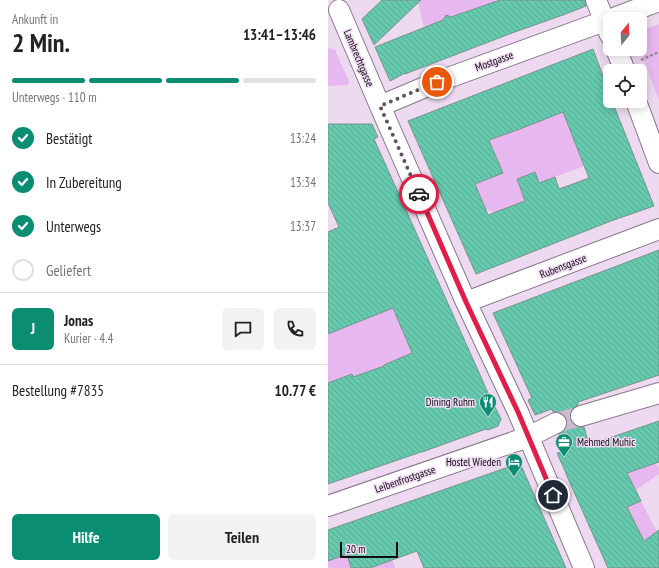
<!DOCTYPE html>
<html lang="de">
<head>
<meta charset="utf-8">
<style>
	:root { --surface:#fff; --page:#f2f2f2; --text:#222; --muted:#767676; --line:#e0e0e0; --accent:#0b8d72 }
	body { margin:0; font-family:"PT Sans Narrow",sans-serif; background:var(--page); color:var(--text); height:100vh; display:flex; flex-direction:column; font-size:15px; white-space:nowrap }
	* { box-sizing:border-box; margin:0 }
	p { font-size:13px; color:var(--muted) }
	.icon { flex:none; width:22px; height:22px; fill:none; stroke:currentColor; stroke-width:2; stroke-linecap:round; stroke-linejoin:round }
	.map { position:relative; flex:1; overflow:hidden }
	.drawer { display:flex; flex-direction:column; background:var(--surface); width:328px }
	.drawer>* { flex:none }
	.needle { width:26px; rotate:18deg }
	.fabs { position:absolute; left:275px; top:12px; display:grid; gap:8px }
	.fabs a { display:grid; place-items:center; width:44px; height:44px; border-radius:6px; background:var(--surface); box-shadow:0 2px 10px #0003; font-size:20px }
	.scale { position:absolute; left:12px; bottom:10px; width:58px; box-sizing:border-box; padding-left:4px; border:2px solid #120b13; border-top:0; font-size:11px; line-height:14px; white-space:nowrap; color:#120b13; -webkit-text-stroke:3px #edd9f0; paint-order:stroke }
	.pin { position:absolute; display:grid; place-items:center; width:34px; height:34px; color:#fff; margin:-17px; border:2px solid #fff; border-radius:50%; box-shadow:0 1px 4px #0007 }
	.courier { position:absolute; display:grid; place-items:center; width:40px; height:40px; margin:-20px; border:3px solid #e11d48; border-radius:50%; background:#fff; color:#222; box-shadow:0 1px 5px #0007 }
	.overview em { font-style:normal; font-weight:600 }
	.overview div { display:flex; flex-direction:column-reverse }
	.overview { display:flex; align-items:center; justify-content:space-between; height:68px; padding:0 12px }
	h1 { font-size:26px; font-weight:600; line-height:30px }
	.bar { display:grid; grid-template-columns:repeat(4,1fr); gap:6px 4px; align-content:center; height:48px; padding:0 12px }
	.bar i { height:5px; border-radius:3px; background:var(--line) }
	.bar .active { background:var(--accent) }
	.bar p { grid-column:span 4 }
	.line { display:flex; align-items:center; gap:10px; padding:0 12px; border-top:1px solid var(--line) }
	.line div { flex:1 }
	.round { display:grid; place-items:center; flex:none; width:42px; height:42px; border-radius:6px; background:var(--page) }
	ol { padding:0 12px; list-style:none }
	li { display:flex; align-items:center; gap:12px; height:44px }
	li p { margin-inline-start:auto }
	li .icon { padding:4px; border-radius:50%; background:var(--accent); color:#fff; stroke-width:4 }
	li:last-child { color:var(--muted) }
	li i { width:22px; height:22px; border:2px solid var(--line); border-radius:50% }
	.primary-button { display:flex; gap:8px; margin-top:auto; padding:8px 12px }
	.primary-button a { flex:1; height:46px; border-radius:6px; background:var(--accent); color:#fff; font-size:16px; font-weight:600; line-height:46px; text-align:center }
	.primary-button a+a { background:var(--page); color:var(--text) }
	main { display:flex; flex:1; min-height:0 }
	.map>svg:first-child { display:block }
</style>
</head>
<body>
<main>
<section class="drawer">
<div class="overview"><div><h1>2 Min.</h1><p>Ankunft in</p></div><em>13:41–13:46</em></div>
<div class="bar"><i class="active"></i><i class="active"></i><i class="active"></i><i></i><p>Unterwegs · 110 m</p></div>
<ol>
<li><svg class="icon" aria-label="check" viewBox="0 0 24 24"><path d="M5 12l5 5 9-10"/></svg>Bestätigt<p>13:24</p></li>
<li><svg class="icon" aria-label="check" viewBox="0 0 24 24"><path d="M5 12l5 5 9-10"/></svg>In Zubereitung<p>13:34</p></li>
<li><svg class="icon" aria-label="check" viewBox="0 0 24 24"><path d="M5 12l5 5 9-10"/></svg>Unterwegs<p>13:37</p></li>
<li><i></i>Geliefert</li>
</ol>
<div class="line" style="height:72px"><b class="round" style="background:var(--accent);color:#fff">J</b><div><b>Jonas</b><p>Kurier · 4.4</p></div><a class="round"><svg class="icon" aria-label="chat" viewBox="0 0 24 24"><path d="M4 5h16v11H9l-5 4z"/></svg></a><a class="round"><svg class="icon" aria-label="phone" viewBox="0 0 24 24"><path d="M5 4h4l2 5-3 2q2 4 5 5l2-3 5 2v4C11 20 4 13 5 4z"/></svg></a></div>
<div class="line" style="height:52px"><div>Bestellung #7835</div><b>10.77 €</b></div>
<div class="primary-button"><a>Hilfe</a><a>Teilen</a></div>
</section>
<div class="map">
<svg width="331" height="568" viewBox="0 0 331 568">
	<defs>
		<pattern id="building-back-hatch" width="6" height="6" patternUnits="userSpaceOnUse"><rect width="6" height="6" fill="#66c9ad"/><path d="M-1 5l2 2M0 0l6 6M5-1l2 2" fill="none" stroke="#57ab94"/></pattern>
	</defs>
	<rect width="100%" height="100%" fill="#edd9f0"/>
	<path fill="#e7b7ef" d="M93,0H172L123,17L121,16L116,18L115,20L96,28L90,2Z
		M331,24V100L311,49L312,31Z
		M0,48L7,50L21,82V84L19,85L0,86Z
		M236,99L256,166L211,183L207,172L189,179L197,201L168,217L165,212L160,210L156,211L131,148L175,172L157,128Z
		M52,279L91,326L75,333L85,358L71,359L56,365L57,368L25,377L24,374L0,387V334L64,308Z
		M327,463L331,468V474L308,490L299,473Z
		M313,501L331,536L322,541L317,539L314,545L294,519L303,515L299,507Z
		M19,554L23,568H0V561Z
		M64,560L67,568H42Z"/>
	<path fill="url(#building-back-hatch)" stroke="#76958b" fill-rule="evenodd" d="M54,0H93L46,45L34,19Z
		M172,0H257L258,6L235,15L184,33L77,74V73L62,81L47,47L115,20L118,15L123,17Z
		M265,49L282,95V101H284L326,206L283,221L148,274L80,121ZM235,112L261,178L231,189L227,177L211,183L207,172L189,179L197,201L160,215L147,184L175,173L161,140L192,129Z
		M0,124H44L50,137L46,139L153,377L166,407H167L173,419L170,426L160,430L158,429L94,452H93L0,484V383L24,374L25,377L56,366V365L84,353L65,308L0,334V232L11,227L0,203Z
		M331,250V375L250,402V405L245,408L242,414V420L245,425L251,427H256L261,444L281,438L331,421V462L299,473L313,501L299,507L316,541L331,530V568H280L238,474V473L229,453L236,452L231,434L238,429L239,424L238,418L234,413L229,412H225L224,409L207,415L200,400L204,398L165,313Z
		M192,463L238,568H96L89,551L42,568H23L19,554L0,561V530Z"/>
	<g fill="none" stroke-linecap="round" stroke-linejoin="round">
		<path stroke="#ccbacf" stroke-width="20" stroke-dasharray="20 10" stroke-linecap="butt" d="M228,423L253,416"/>
		<g stroke="#88778b" stroke-width="22">
			<path id="street" d="M268,0L282,35
				M11,10L52,106L138,302L190,412L256,568
				M283,19L331,1
				M288,49L297,71
				M308,101L331,163
				M52,106L109,82L282,19
				M138,302L331,229
				M253,416L331,393
				M0,506L200,437L228,423"/>
		</g>
		<path stroke="#998a9c" stroke-width="2.5" stroke-dasharray="3 2" stroke-linecap="butt" d="M313,60L331,52"/>
		<use href="#street" stroke="#fff" stroke-width="20"/>
	</g>
	<g fill="none" stroke-linecap="round" stroke-linejoin="round">
		<path stroke="#5f5360" stroke-width="4" stroke-dasharray="0 7.2" d="M91,194L52,106L109,82"/>
		<path stroke="#e11d48" stroke-width="5" d="M91,194L138,302L190,412L225,495"/>
	</g>
	<defs>
		<g id="restaurant-pin" transform="scale(0.9)"><path d="M0 17L-7.5 6A9.5 9.5 0 1 1 7.5 6Z" fill="#0b8d72" stroke="#edd9f0"/><path d="M-5-6h1v4h1v-4h1v4h1v-4h1v5L-1.5 .5V6h-2V.5L-5-1ZM5-6V6H3V1.5H1.5Q1.5-4 5-6Z" fill="#fff"/></g>
		<g id="office-pin" transform="scale(0.9)"><path d="M0 17L-7.5 6A9.5 9.5 0 1 1 7.5 6Z" fill="#0b8d72" stroke="#edd9f0"/><path d="M-6-3h4V-5.5h4V-3h4V5H-6ZM-1-4.5V-3h2v-1.5ZM-6 0V1H6V0Z" fill="#fff"/></g>
		<g id="hotel-pin" transform="scale(0.9)"><path d="M0 17L-7.5 6A9.5 9.5 0 1 1 7.5 6Z" fill="#0b8d72" stroke="#edd9f0"/><path d="M-6-4.5h1.5V1H6V5H4.5V3h-9V5H-6ZM-4 0a1.8 1.8 0 1 1 3.6 0ZM.5 0V-2.5h3Q6-2.5 6 0Z" fill="#fff"/></g>
	</defs>
	<g fill-rule="evenodd">
		<use href="#restaurant-pin" x="160" y="402"/>
		<use href="#office-pin" x="236" y="442"/>
		<use href="#hotel-pin" x="186" y="462"/>
	</g>
	<g text-anchor="middle" stroke-width="3" stroke-linejoin="round" paint-order="stroke">
		<g font-size="11" fill="#120b13" stroke="#edd9f0">
			<text transform="translate(31 58) rotate(67)" y="4">Lambrechtgasse</text>
			<text transform="translate(166 61) rotate(-20)" y="4">Mostgasse</text>
			<text transform="translate(235 266) rotate(-21)" y="4">Rubensgasse</text>
			<text transform="translate(77 479) rotate(-19)" y="4">Leibenfrostgasse</text>
		</g>
		<g font-size="11" fill="#120b13" stroke="#edd9f0" text-anchor="end">
			<text x="147" y="406">Dining Ruhm</text>
			<text x="249" y="446" text-anchor="start">Mehmed Muhic</text>
			<text x="173" y="466">Hostel Wieden</text>
		</g>
	</g>
</svg>
<div class="fabs">
<a><svg class="needle" viewBox="-14 -14 28 28"><path d="M0-13l5 13h-10z" fill="#e53935"/><path d="M0 13l5-13h-10z" fill="#767676"/></svg></a>
<a><svg class="icon" aria-label="locate" viewBox="0 0 24 24"><circle cx="12" cy="12" r="6"/><path d="M12 2v4M12 18v4M2 12h4M18 12h4"/></svg></a>
</div>
<div class="scale">20 m</div>
<div class="pin" style="left:109px;top:82px;background:#ea580c"><svg class="icon" aria-label="bag" viewBox="0 0 24 24"><path d="M5 8h14l-1 12H6zM9 8a3 3 0 0 1 6 0"/></svg></div>
<div class="pin" style="left:225px;top:495px;background:#1f2937"><svg class="icon" aria-label="home" viewBox="0 0 24 24"><path d="M3 11l9-7 9 7M6 9v11h12V9"/></svg></div>
<div class="courier" style="left:91px;top:194px"><svg class="icon" aria-label="car" viewBox="0 0 24 24"><path d="M5 17H2v-5l4-1 3-4h7l3 4 3 1v5h-3M9 17h6M6 11h13"/><circle cx="7" cy="17" r="2"/><circle cx="17" cy="17" r="2"/></svg></div>
</div>
</main>
</body>
</html>
